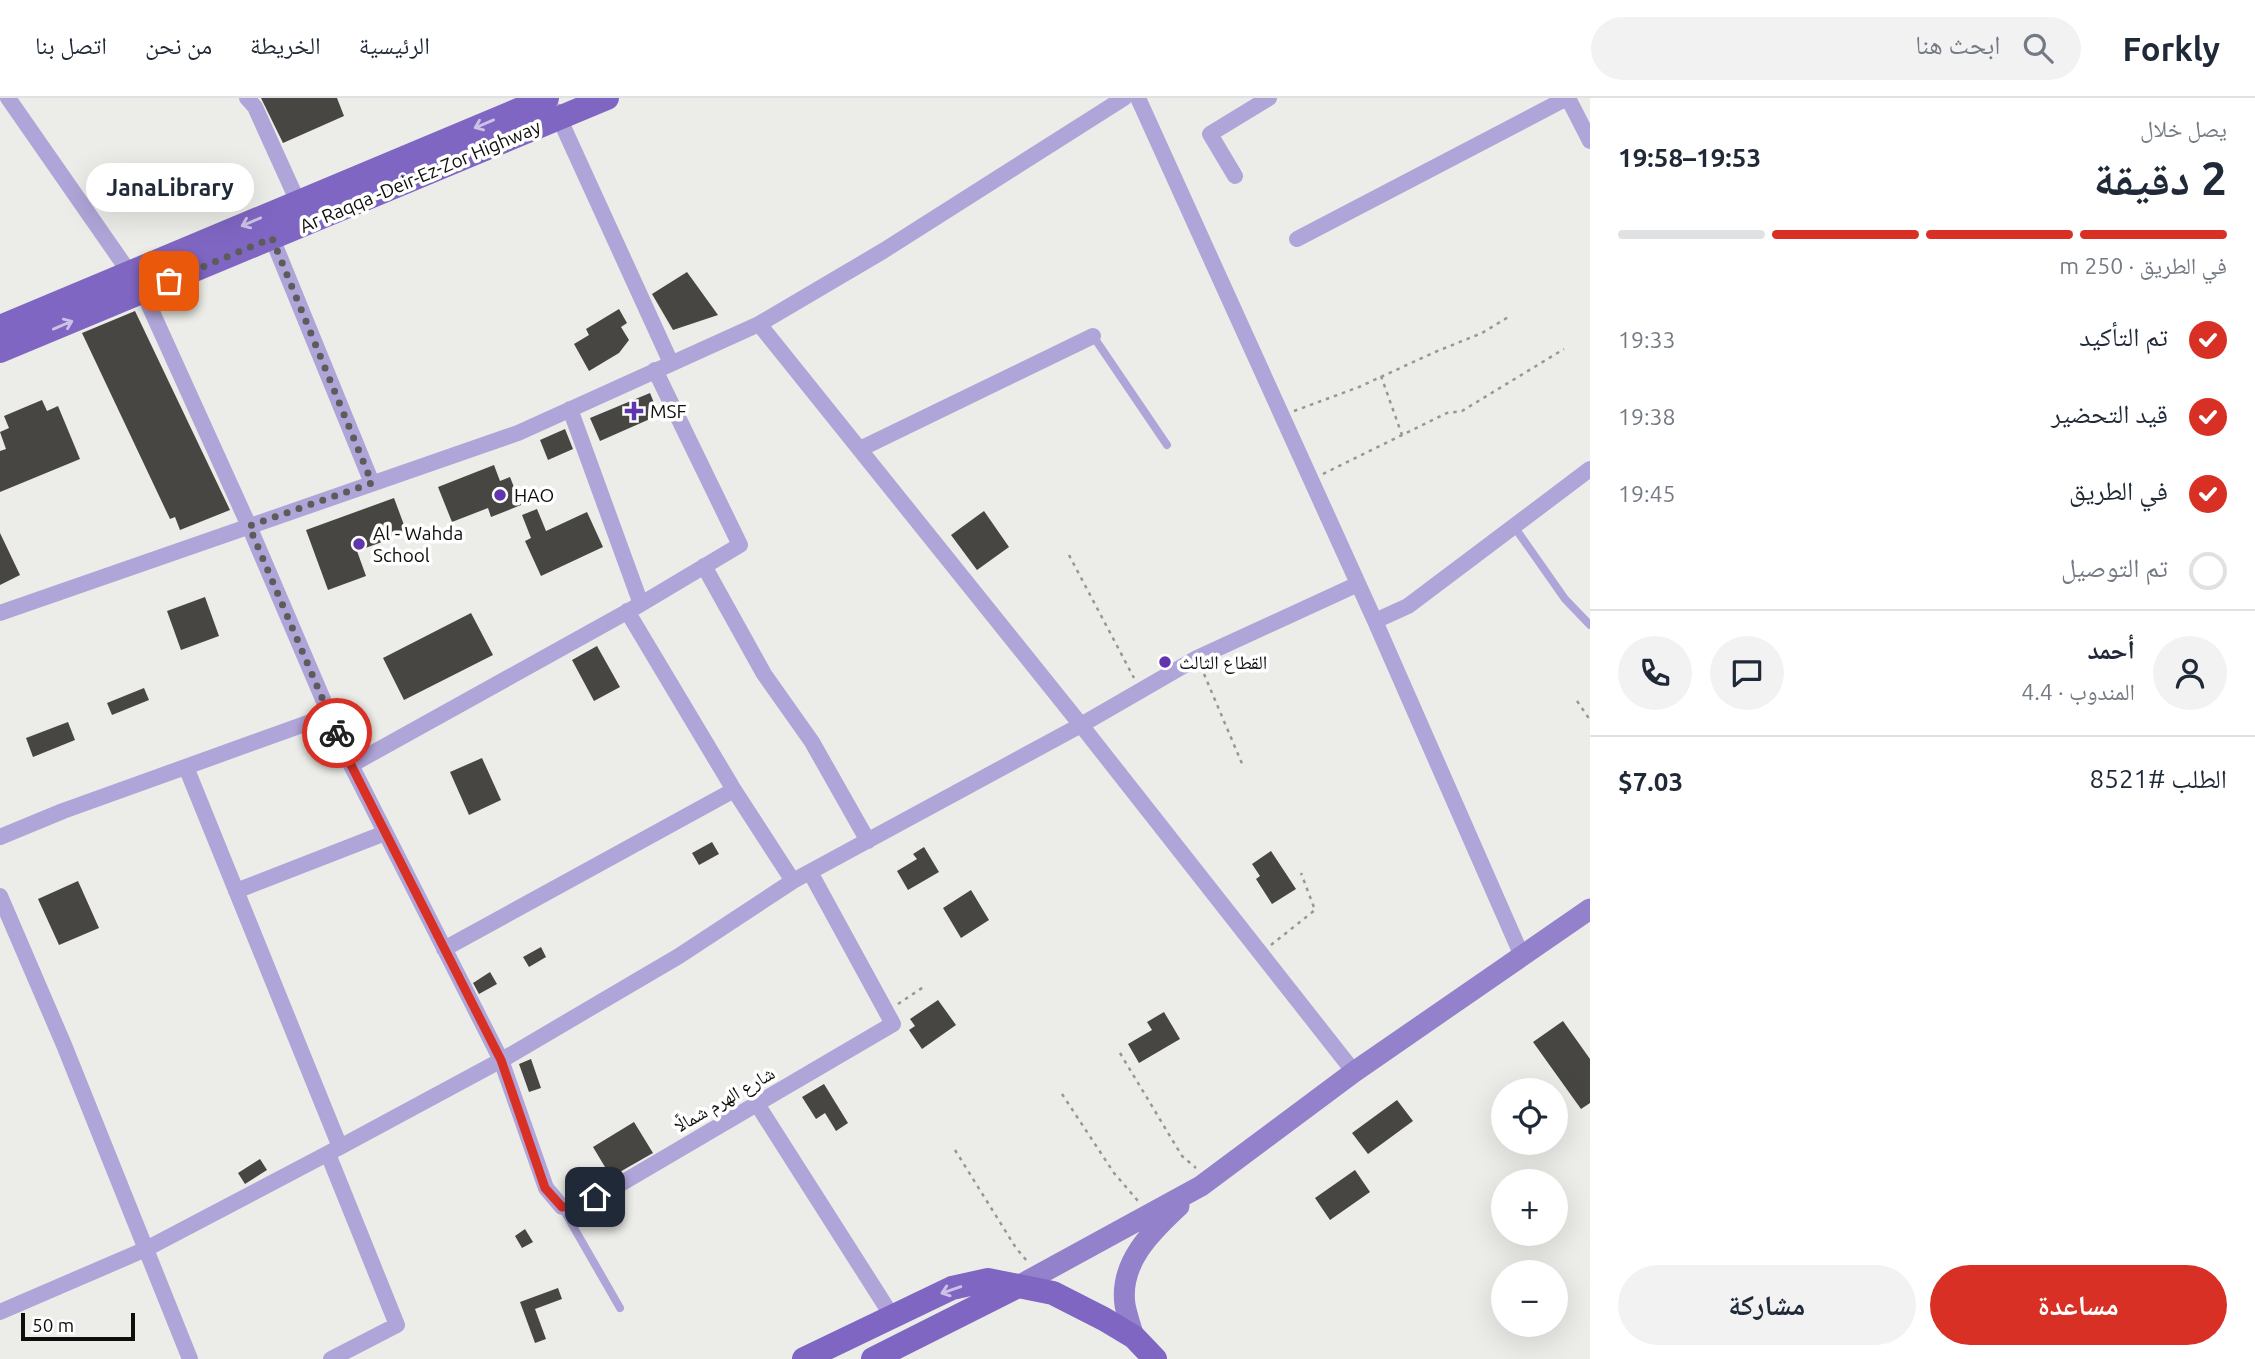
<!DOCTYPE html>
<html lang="ar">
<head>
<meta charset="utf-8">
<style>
	:root { --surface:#fff; --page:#f2f2f3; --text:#1f2937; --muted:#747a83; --line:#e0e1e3; --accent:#d93025 }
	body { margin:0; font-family:Ubuntu,"Noto Naskh Arabic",sans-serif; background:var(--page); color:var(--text); direction:rtl; height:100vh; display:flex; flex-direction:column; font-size:26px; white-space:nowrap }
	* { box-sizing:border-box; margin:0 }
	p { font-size:23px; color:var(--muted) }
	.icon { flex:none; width:38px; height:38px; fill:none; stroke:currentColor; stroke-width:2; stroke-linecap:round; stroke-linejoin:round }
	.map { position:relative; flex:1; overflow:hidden; direction:ltr }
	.side { display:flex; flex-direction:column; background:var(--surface); width:665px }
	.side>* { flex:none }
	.controls { position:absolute; left:1491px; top:980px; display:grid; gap:14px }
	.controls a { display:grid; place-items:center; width:77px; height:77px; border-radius:50%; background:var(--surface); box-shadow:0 7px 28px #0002; font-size:35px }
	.scale { position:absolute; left:21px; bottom:18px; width:114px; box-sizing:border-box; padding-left:7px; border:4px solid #0e0e0d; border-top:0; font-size:19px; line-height:24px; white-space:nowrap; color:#0e0e0d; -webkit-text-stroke:5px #fff; paint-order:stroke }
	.pin { position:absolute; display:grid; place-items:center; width:60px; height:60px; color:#fff; margin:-30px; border-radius:14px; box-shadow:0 4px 10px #0006 }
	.courier { position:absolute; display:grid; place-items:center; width:70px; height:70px; margin:-35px; border:5px solid #d93025; border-radius:50%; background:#fff; color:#222; box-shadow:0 2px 9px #0007 }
	.bubble { position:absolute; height:49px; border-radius:24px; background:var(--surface); box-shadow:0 7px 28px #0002; font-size:23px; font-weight:700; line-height:49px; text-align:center; direction:rtl }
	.overview em { font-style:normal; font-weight:700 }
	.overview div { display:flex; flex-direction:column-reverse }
	.overview { display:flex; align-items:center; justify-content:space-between; height:119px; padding:0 28px }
	h1 { font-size:46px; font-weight:700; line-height:52px }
	.bar { display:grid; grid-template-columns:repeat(4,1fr); gap:10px 7px; align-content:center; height:84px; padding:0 28px }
	.bar i { height:9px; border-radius:5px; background:var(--line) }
	.bar .current { background:var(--accent) }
	.bar p { grid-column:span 4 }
	.line { display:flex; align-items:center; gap:18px; padding:0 28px; border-top:2px solid var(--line) }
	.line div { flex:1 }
	.round { display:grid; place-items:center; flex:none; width:74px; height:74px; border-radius:37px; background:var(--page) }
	ol { padding:0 28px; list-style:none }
	li { display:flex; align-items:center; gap:21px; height:77px }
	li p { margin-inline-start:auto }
	li .icon { padding:7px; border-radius:50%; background:var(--accent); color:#fff; stroke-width:4 }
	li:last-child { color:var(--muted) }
	li i { width:38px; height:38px; border:4px solid var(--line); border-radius:50% }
	.action { display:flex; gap:14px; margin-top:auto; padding:14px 28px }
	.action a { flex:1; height:80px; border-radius:42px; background:var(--accent); color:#fff; font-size:28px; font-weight:700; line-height:80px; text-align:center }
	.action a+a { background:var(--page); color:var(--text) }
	header { display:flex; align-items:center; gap:42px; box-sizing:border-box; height:98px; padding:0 35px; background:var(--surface); border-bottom:2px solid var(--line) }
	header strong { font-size:33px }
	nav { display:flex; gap:38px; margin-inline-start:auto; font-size:24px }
	.search { width:490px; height:63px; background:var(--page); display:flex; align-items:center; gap:18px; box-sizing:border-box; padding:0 24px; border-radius:38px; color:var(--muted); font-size:26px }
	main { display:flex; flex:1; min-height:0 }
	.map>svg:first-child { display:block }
</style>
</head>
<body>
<header>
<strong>Forkly</strong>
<div class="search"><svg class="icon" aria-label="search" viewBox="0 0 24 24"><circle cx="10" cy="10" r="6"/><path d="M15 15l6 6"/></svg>ابحث هنا</div>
<nav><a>الرئيسية</a><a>الخريطة</a><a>من نحن</a><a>اتصل بنا</a></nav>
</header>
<main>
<section class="side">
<div class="overview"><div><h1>2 دقيقة</h1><p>يصل خلال</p></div><em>19:53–19:58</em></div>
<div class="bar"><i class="current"></i><i class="current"></i><i class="current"></i><i></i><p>في الطريق · 250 m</p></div>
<ol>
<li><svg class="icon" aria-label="check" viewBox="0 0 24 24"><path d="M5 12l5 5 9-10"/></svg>تم التأكيد<p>19:33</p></li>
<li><svg class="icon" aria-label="check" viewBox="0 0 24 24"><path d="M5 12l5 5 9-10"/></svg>قيد التحضير<p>19:38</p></li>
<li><svg class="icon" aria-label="check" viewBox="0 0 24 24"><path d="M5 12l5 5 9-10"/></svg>في الطريق<p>19:45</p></li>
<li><i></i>تم التوصيل</li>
</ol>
<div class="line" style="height:126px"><a class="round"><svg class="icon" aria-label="person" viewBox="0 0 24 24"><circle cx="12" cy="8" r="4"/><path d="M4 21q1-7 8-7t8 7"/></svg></a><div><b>أحمد</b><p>المندوب · 4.4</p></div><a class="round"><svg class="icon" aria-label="chat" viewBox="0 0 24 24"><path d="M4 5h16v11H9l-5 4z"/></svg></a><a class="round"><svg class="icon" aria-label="phone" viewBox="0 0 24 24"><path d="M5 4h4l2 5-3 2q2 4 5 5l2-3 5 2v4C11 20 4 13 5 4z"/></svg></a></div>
<div class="line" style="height:91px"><div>الطلب #8521</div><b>$7.03</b></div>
<div class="action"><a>مساعدة</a><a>مشاركة</a></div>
</section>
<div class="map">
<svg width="1590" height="1261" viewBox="0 0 1590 1261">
	<rect width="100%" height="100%" fill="#ecece8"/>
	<path fill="#474643" d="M261,0H337L344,18L283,45Z
		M687,174L718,217L673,232L652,196Z
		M619,211L627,225L621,229L629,242L619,255L589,273L574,246L589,237L586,231Z
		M135,213L230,412L180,432L175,419L170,421L82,235Z
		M650,295L659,317L600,343L590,320Z
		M42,302L47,313L58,308L80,361L0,394V353L6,351L0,334L9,330L4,318Z
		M565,331L573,351L548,362L540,342Z
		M494,367L500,383L510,379L521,407L491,419L488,410L452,424L438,389Z
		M394,400L407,435L357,453L366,478L328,492L306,432Z
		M537,411L546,433L587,414L603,449L541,478L525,443L531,440L522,417Z
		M984,413L1009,449L977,472L951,437Z
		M0,435L20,477L0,487Z
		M205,499L219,538L181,552L167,513Z
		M471,515L493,557L404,602L383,560Z
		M597,548L620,589L594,603L572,562Z
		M144,590L149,602L112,617L107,605Z
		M68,624L75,642L33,659L26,640Z
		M482,660L501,702L469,717L450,674Z
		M712,744L719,756L699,767L692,755Z
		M924,749L939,774L908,792L897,773L917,761L913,756Z
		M1271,753L1296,791L1272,806L1256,781L1260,778L1252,766Z
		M78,783L99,830L59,847L38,801Z
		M971,792L989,822L961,840L943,810Z
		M541,849L546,859L529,869L523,859Z
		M490,874L497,886L479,896L473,885Z
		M938,902L956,927L922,951L909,932L915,928L910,921Z
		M1164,914L1180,941L1139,965L1128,946L1152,932L1147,924Z
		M1563,923L1590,961V1005L1581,1011L1533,944Z
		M531,961L541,990L529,994L519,966Z
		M824,986L848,1025L836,1033L825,1015L816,1021L802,999Z
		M1397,1002L1413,1023L1368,1056L1352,1035Z
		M634,1024L653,1055L611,1079L593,1049Z
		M260,1061L267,1072L245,1086L238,1075Z
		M1355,1072L1370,1094L1330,1122L1315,1100Z
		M525,1131L533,1144L522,1150L515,1138Z
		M558,1190L562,1201L535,1211L546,1241L535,1245L520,1204Z"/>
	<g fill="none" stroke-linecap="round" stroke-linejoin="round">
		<path stroke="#979794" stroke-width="2.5" stroke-dasharray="3.5 5" stroke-linecap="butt" d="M1381,278L1402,337
			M1294,313L1359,289L1435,254L1482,235L1510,218
			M1323,376L1447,315L1462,313L1564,251
			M1069,457L1134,580
			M1204,576L1243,668
			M1577,603L1590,622
			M1271,847L1315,812L1301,775
			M898,906L925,888
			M1120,955L1182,1058L1196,1070
			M1062,996L1114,1075L1138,1103
			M955,1052L1016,1150L1027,1163"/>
		<path stroke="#b0a5d8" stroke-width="8" d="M1093,238L1167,347
			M1513,427L1565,501L1590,527
			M562,1109L620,1210"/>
		<path stroke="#b0a5d8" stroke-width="16" d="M8,0L143,194L249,428L351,667L501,962L546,1090L562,1109H575L615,1089L893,926L810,774
			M247,0L255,9L298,104
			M1138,0L1375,523L1522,858
			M1568,0L1590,43
			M556,13L671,265
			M1235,78L1210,36L1269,0
			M272,140L372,385
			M1297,141L1567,0
			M759,226L1081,627L1354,974
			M570,311L641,506
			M860,351L1093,238
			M704,468L764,576L812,644L868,743
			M627,513L734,692L793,783
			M0,515L518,335L759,226L883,153L1124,0
			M1375,523L1408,508L1590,371
			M351,667L641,506L740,447L655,272
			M186,669L340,1049
			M0,739L63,713L330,617
			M236,793L385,735
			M0,798L64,947L190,1261
			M444,851L734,692
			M757,1006L892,1218
			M328,1056L397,1227L331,1261
			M0,1214L146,1151L340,1049L507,959L679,858L793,783L1081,627L1197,560L1358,486"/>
		<path stroke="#9381cb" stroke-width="21" d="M1018,1188L1201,1088L1354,974L1590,811
			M1134,1239C1131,1229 1127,1218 1125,1207C1119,1165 1151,1134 1179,1108"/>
		<path stroke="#7f66c2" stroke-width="24" d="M0,229L547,0
			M0,253L607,0
			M804,1261L952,1190L988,1182L1053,1195L1104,1221L1134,1239L1155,1261
			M873,1261L1018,1188"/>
	</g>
	<defs><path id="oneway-shaft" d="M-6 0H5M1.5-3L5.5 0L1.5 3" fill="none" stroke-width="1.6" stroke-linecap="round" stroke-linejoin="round" transform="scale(1.75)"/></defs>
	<g stroke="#ccc2e7">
		<use href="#oneway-shaft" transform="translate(484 26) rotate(157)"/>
		<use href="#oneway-shaft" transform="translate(251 124) rotate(157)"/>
		<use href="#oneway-shaft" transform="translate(63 227) rotate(-23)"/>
		<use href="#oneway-shaft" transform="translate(951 1192) rotate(161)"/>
	</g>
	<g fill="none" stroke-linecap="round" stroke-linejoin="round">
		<path stroke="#5c5c5a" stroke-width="7" stroke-dasharray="0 12.6" d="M169,183L272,140L372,385L249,428L337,635"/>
		<path stroke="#d93025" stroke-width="9" d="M337,635L351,667L501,962L545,1090L562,1109H575L595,1099"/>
	</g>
	<g fill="#6035ad" stroke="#fff" stroke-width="2.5">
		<path d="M630.5 302.5h7v7h7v7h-7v7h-7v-7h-7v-7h7z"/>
		<circle cx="500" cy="397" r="7"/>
		<circle cx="359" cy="446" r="7"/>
		<circle cx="1165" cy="564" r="7"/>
	</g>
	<g text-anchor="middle" stroke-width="7" stroke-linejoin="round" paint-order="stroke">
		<g font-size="19" fill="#0e0e0d" stroke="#fff">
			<text transform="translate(420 78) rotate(-23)" y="7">Ar Raqqa -Deir-Ez-Zor Highway</text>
			<text transform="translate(724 1001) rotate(-30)" y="7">شارع الهرم شمالًا</text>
		</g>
		<g font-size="19" fill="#0e0e0d" stroke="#fff" text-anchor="start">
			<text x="650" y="320">MSF</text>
			<text x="514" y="404">HAO</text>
			<text x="373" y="442">Al - Wahda<tspan x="373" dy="22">School</tspan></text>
			<text x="1179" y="571">القطاع الثالث</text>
		</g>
	</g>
</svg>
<div class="controls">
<a><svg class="icon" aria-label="locate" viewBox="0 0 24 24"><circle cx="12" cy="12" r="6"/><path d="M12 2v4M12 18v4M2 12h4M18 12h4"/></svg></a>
<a>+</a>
<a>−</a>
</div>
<div class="scale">50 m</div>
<div class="pin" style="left:169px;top:183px;background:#ea580c"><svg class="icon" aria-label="bag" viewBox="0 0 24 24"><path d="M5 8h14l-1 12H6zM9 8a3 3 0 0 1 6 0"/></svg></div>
<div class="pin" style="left:595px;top:1099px;background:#1f2937"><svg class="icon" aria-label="home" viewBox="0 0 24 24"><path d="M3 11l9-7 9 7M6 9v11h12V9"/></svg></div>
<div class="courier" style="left:337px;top:635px"><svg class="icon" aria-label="bike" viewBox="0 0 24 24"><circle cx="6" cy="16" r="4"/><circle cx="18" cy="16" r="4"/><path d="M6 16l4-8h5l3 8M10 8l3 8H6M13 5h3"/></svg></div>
<div class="bubble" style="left:86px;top:65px;width:168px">JanaLibrary</div>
</div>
</main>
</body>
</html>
